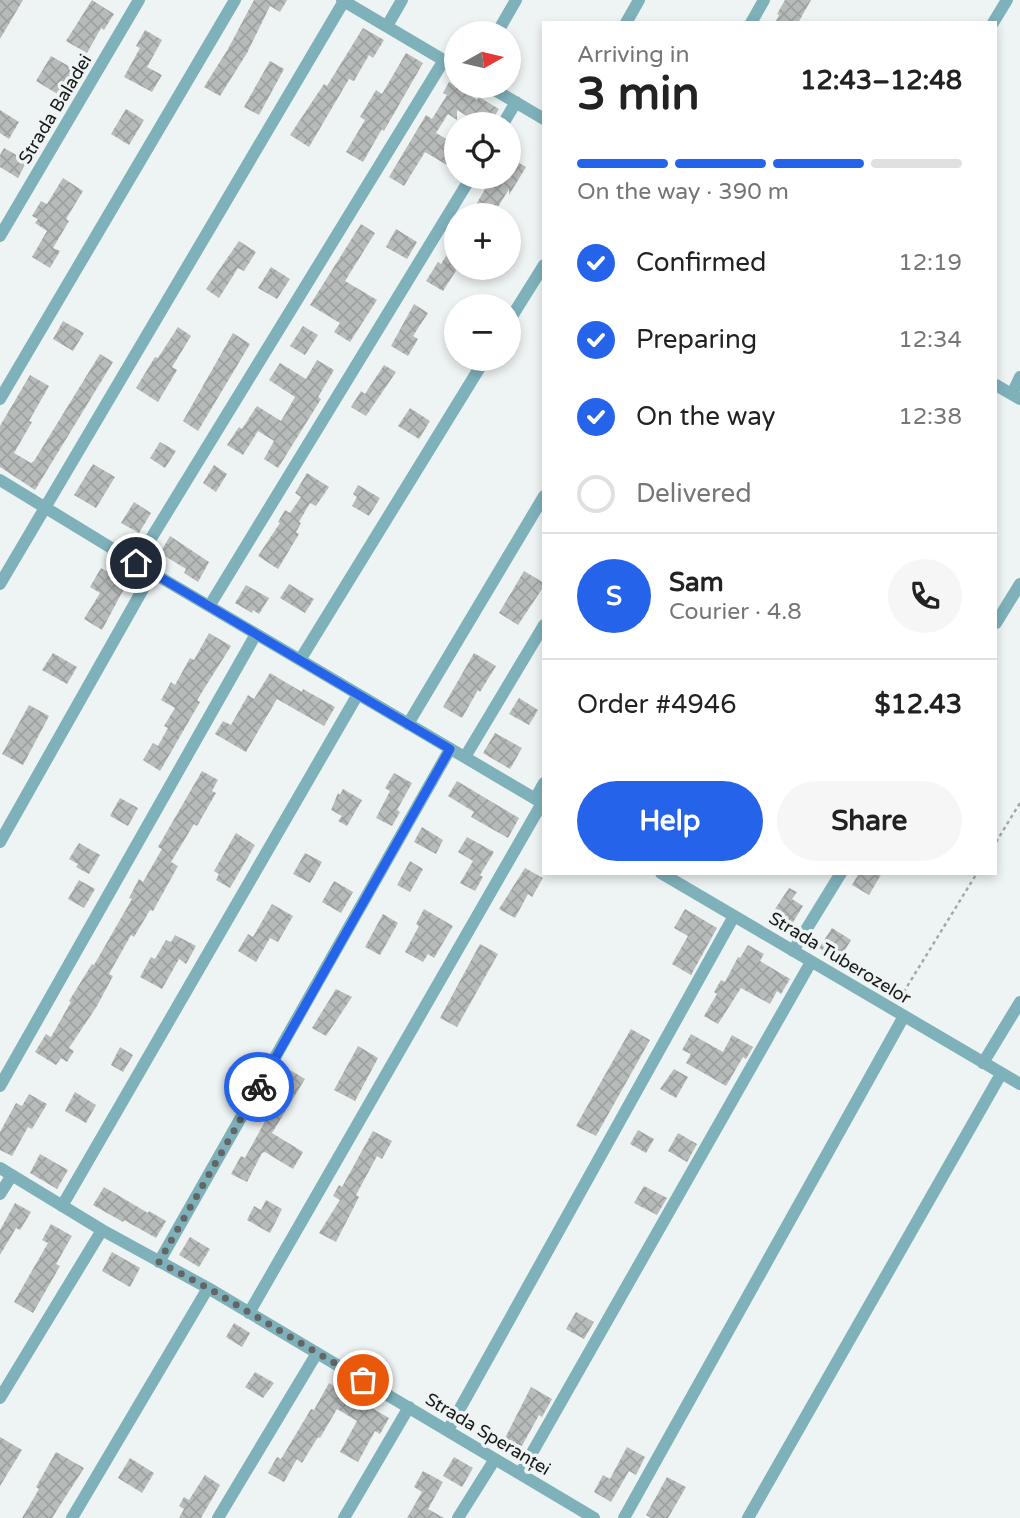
<!DOCTYPE html>
<html lang="en">
<head>
<meta charset="utf-8">
<style>
	:root { --surface:#fff; --page:#f6f6f6; --text:#222; --muted:#767676; --line:#e0e0e0; --accent:#2563eb }
	body { margin:0; font-family:"Varela Round",sans-serif; background:var(--page); color:var(--text); height:100vh; display:flex; flex-direction:column; font-size:26px; white-space:nowrap }
	* { box-sizing:border-box; margin:0 }
	p { font-size:23px; color:var(--muted) }
	.icon { flex:none; width:38px; height:38px; fill:none; stroke:currentColor; stroke-width:2; stroke-linecap:round; stroke-linejoin:round }
	.map { position:relative; flex:1; overflow:hidden }
	.sheet { position:absolute; left:542px; top:21px; width:455px; height:854px; display:flex; flex-direction:column; background:var(--surface); border-radius:0px; box-shadow:0 4px 10px #0003 }
	.sheet>* { flex:none }
	.needle { width:46px; rotate:82deg }
	.fabs { position:absolute; left:444px; top:21px; display:grid; gap:14px }
	.fabs a { display:grid; place-items:center; width:77px; height:77px; border-radius:50%; background:var(--surface); box-shadow:0 4px 10px #0003; font-size:35px }
	.pin { position:absolute; display:grid; place-items:center; width:60px; height:60px; color:#fff; margin:-30px; border:4px solid #fff; border-radius:50%; box-shadow:0 2px 7px #0007 }
	.courier { position:absolute; display:grid; place-items:center; width:70px; height:70px; margin:-35px; border:5px solid #2563eb; border-radius:50%; background:#fff; color:#222; box-shadow:0 2px 9px #0007 }
	.summary em { font-style:normal; font-weight:700 }
	.summary div { display:flex; flex-direction:column-reverse }
	.summary { display:flex; align-items:center; justify-content:space-between; height:119px; padding:0 35px }
	h1 { font-size:46px; font-weight:700; line-height:52px }
	.bar { display:grid; grid-template-columns:repeat(4,1fr); gap:10px 7px; align-content:center; height:84px; padding:0 35px }
	.bar i { height:9px; border-radius:5px; background:var(--line) }
	.bar .on { background:var(--accent) }
	.bar p { grid-column:span 4 }
	.line { display:flex; align-items:center; gap:18px; padding:0 35px; border-top:2px solid var(--line) }
	.line div { flex:1 }
	.round { display:grid; place-items:center; flex:none; width:74px; height:74px; border-radius:37px; background:var(--page) }
	ol { padding:0 35px; list-style:none }
	li { display:flex; align-items:center; gap:21px; height:77px }
	li p { margin-inline-start:auto }
	li .icon { padding:7px; border-radius:50%; background:var(--accent); color:#fff; stroke-width:4 }
	li:last-child { color:var(--muted) }
	li i { width:38px; height:38px; border:4px solid var(--line); border-radius:50% }
	.primary-button { display:flex; gap:14px; margin-top:auto; padding:14px 35px }
	.primary-button a { flex:1; height:80px; border-radius:42px; background:var(--accent); color:#fff; font-size:28px; font-weight:700; line-height:80px; text-align:center }
	.primary-button a+a { background:var(--page); color:var(--text) }
	.map>svg:first-child { display:block }
</style>
</head>
<body>
<div class="map">
<svg width="1020" height="1518" viewBox="0 0 1020 1518">
	<defs>
		<pattern id="building-cross-hatch" width="8" height="8" patternUnits="userSpaceOnUse" patternTransform="scale(1.75)"><rect width="8" height="8" fill="#b7bcba"/><path d="M0 0l8 8M0 8l8-8" fill="none" stroke="#9da19f"/></pattern>
	</defs>
	<rect width="100%" height="100%" fill="#eef4f3"/>
	<path fill="url(#building-cross-hatch)" d="M0,0H23L0,39Z
		M92,0L114,14L104,30L101,28L87,53L66,41Z
		M254,0H287L280,12L270,6L247,53L220,96L204,87L228,49Z
		M785,0H811L798,23H775L779,15L777,14Z
		M363,28L384,40L373,58L369,55L354,81L349,79L309,147L290,135L324,84L327,86Z
		M145,30L162,40L147,67L162,75L152,92L124,77L140,48L136,46Z
		M406,53L423,63L384,131L382,129L363,162L346,152L365,120L360,117L376,90L382,94Z
		M51,56L79,72L64,98L36,81Z
		M270,61L284,69L259,115L244,107Z
		M449,82L477,100L479,97L499,109L490,124L482,120L480,124L457,110V120L448,114L436,133L457,145V171L425,152L404,186L389,177L426,115L432,119L447,95L443,93Z
		M126,109L144,120L129,145L111,134Z
		M0,110L19,122L9,139L0,133Z
		M4,148L27,161L18,178L0,167V155Z
		M509,157L526,167L509,195V189L493,215H470L492,177H509Z
		M63,178L83,191L66,219L69,221L53,248L60,251L50,268L32,257L47,231L35,223L38,219L32,216L41,201L47,204Z
		M361,224L375,233L345,281L377,300L350,342L334,332L340,323L310,305Z
		M396,229L417,242L407,259L386,247Z
		M457,238V269L443,291L426,281L438,262L441,264Z
		M239,241L256,252L244,271L238,268L219,298L206,289Z
		M271,267L290,279L277,299L258,288Z
		M414,304L428,313L413,336L418,339L408,356L391,346Z
		M63,321L84,333L73,351L53,339Z
		M303,326L318,335L305,355L290,346Z
		M178,327L191,336L172,367L177,370L158,402L136,388L155,357L158,358Z
		M233,333L250,344L198,431L183,421Z
		M100,354L113,362L35,490L0,467V426L30,375L49,386L29,421L32,422L14,453L31,463L34,461Z
		M317,360L334,370L318,397L321,399L278,468L264,459L274,441L258,431L243,455L227,445L239,427L242,429L257,406L281,421L295,397L269,380L280,363L306,379Z
		M384,365L396,372L366,416L351,407L361,391L365,394Z
		M410,408L430,421L419,439L398,426Z
		M160,442L176,451L165,468L150,458Z
		M93,464L115,477L96,508L74,495Z
		M214,465L227,474L216,492L203,483Z
		M307,473L329,487L316,506L310,503L299,522L301,523L296,532L299,534L278,569L258,556L280,523L278,522L285,510L290,513L301,497L295,493Z
		M358,485L380,498L369,516L352,506L357,497L353,494Z
		M134,502L151,513L139,533L121,523Z
		M170,536L209,562L198,582L184,573L186,569L160,553Z
		M101,568L127,583L102,630L84,619L100,593L90,587Z
		M524,571L544,583V586L518,625L499,613Z
		M289,584L314,599L305,613L280,598Z
		M246,585L269,598L259,614L253,610L252,613L235,603Z
		M209,633L231,646L197,700L200,702L160,771L143,760L153,743L158,746L168,728L164,726L175,708L161,700L171,682L175,685L190,658L194,660Z
		M53,653L77,667L67,684L42,670Z
		M474,653L496,666L480,692L478,690L462,718L443,707Z
		M270,673L302,692L303,689L335,707L324,726L277,699L246,752L215,734L223,721L231,725L248,695L254,699Z
		M519,698L538,710L529,725L509,714Z
		M29,705L49,716L23,765L2,754Z
		M495,733L522,748L510,769L483,753Z
		M202,771L218,780L212,791L216,793L197,826L194,824L171,862L178,866L153,911L150,910L134,937L131,935L109,974L113,976L97,1006L69,1048L74,1051L67,1062L61,1058L56,1065L35,1052L46,1034L51,1037L71,1002L69,1001L92,964L94,965L132,899L129,898L139,879L143,882L162,849L158,847Z
		M394,773L412,783L397,810L400,812L392,826L376,818L390,791L385,788Z
		M457,781L519,818L508,838L471,817L474,812L448,796Z
		M343,789L362,800L347,826L338,821L342,816L331,810L338,793L340,795Z
		M120,798L138,808L128,826L110,816Z
		M422,827L443,840L436,854L414,842Z
		M236,833L255,845L230,888L216,880L219,874L214,871Z
		M467,837L494,852L480,875L483,877L475,891L460,883L473,861L458,852Z
		M79,843L100,855L89,874L76,867L78,864L69,859Z
		M305,853L322,862L310,883L293,874Z
		M410,861L423,869L410,892L397,885Z
		M525,868L543,878L532,897L528,894L515,918L499,909Z
		M859,873H882L869,895L852,885Z
		M79,880L95,889L84,908L68,899Z
		M334,881L353,892L341,913L322,902Z
		M789,888L797,892L792,899L803,906L792,924L782,917L779,921L771,915Z
		M272,904L293,916L278,942L270,938L256,962L238,951L248,934L253,937Z
		M424,909L453,926L434,958L428,954L423,962L405,952L419,926L416,924Z
		M685,909L717,928L691,975L672,964L688,936L674,928Z
		M383,914L398,923L380,955L365,947Z
		M832,928L851,940L839,960L819,948Z
		M175,935L196,946L186,964L179,959L162,989L140,977L151,957L155,959L166,940L171,942Z
		M480,944L498,954L457,1027L440,1018Z
		M748,945L764,954L760,961L790,979L781,994L777,991L770,1004L741,988L718,1024L704,1016L717,994L714,992L721,980L725,982L738,957L740,958Z
		M336,989L352,997L326,1036L312,1028Z
		M631,1029L650,1040L596,1136L576,1126Z
		M691,1034L723,1052L732,1035L753,1047L746,1059L743,1057L726,1086L686,1063L691,1054L682,1050Z
		M358,1046L378,1058L355,1101L334,1090Z
		M120,1047L133,1055L123,1072L111,1065Z
		M674,1069L688,1077L676,1098L660,1089Z
		M290,1070L305,1079L272,1133L303,1152L293,1169L265,1152L262,1153L247,1182L231,1174L241,1156L245,1158L269,1114L266,1112Z
		M75,1092L96,1105L86,1123L65,1111Z
		M29,1094L47,1104L32,1129L28,1127L12,1156L0,1150V1132L16,1103L22,1106Z
		M638,1130L654,1139L646,1153L630,1144Z
		M373,1131L392,1141L382,1159L377,1156L356,1195L359,1197L336,1242L319,1233L340,1200L333,1196L339,1185L342,1187Z
		M678,1133L697,1144L687,1162L668,1151Z
		M40,1154L68,1170L57,1189L30,1173Z
		M644,1186L667,1198L657,1215L634,1203Z
		M104,1187L148,1213L149,1211L166,1221L156,1238L124,1220L123,1222L93,1205Z
		M266,1200L282,1209L270,1233L247,1220L254,1206L261,1210Z
		M15,1203L31,1212L20,1230L16,1228L0,1255V1230Z
		M51,1224L72,1236L56,1264L60,1266L33,1313L14,1302L48,1243L42,1240Z
		M190,1237L210,1249L199,1267L179,1255Z
		M112,1252L140,1268L130,1287L102,1271Z
		M576,1312L594,1322L584,1339L566,1329Z
		M234,1323L250,1333L242,1347L226,1337Z
		M255,1372L274,1383L263,1398L245,1387Z
		M329,1383L389,1418L380,1434L375,1431L358,1462L340,1452L357,1421L337,1409L320,1438L318,1437L302,1463L297,1459L284,1482L268,1473L277,1457L281,1459L311,1409L314,1410Z
		M531,1387L552,1399L542,1417L539,1415L519,1451L503,1442Z
		M0,1437L22,1450L0,1486Z
		M627,1447L645,1457L636,1475L629,1471L611,1502L594,1492L603,1475L610,1479Z
		M56,1452L84,1468L52,1518H22L39,1489L36,1487Z
		M454,1457L473,1468L462,1487L443,1476Z
		M130,1458L154,1473L142,1493L118,1478Z
		M423,1471L443,1482L428,1509L444,1518H407L422,1492L414,1487Z
		M205,1475L220,1485L201,1518H179L184,1509L179,1506L184,1497L189,1500Z
		M667,1477L686,1487L668,1518H651L646,1515Z"/>
	<g fill="none" stroke-linecap="round" stroke-linejoin="round">
		<path stroke="#a4a9a8" stroke-width="2.5" stroke-dasharray="3.5 3.5" stroke-linecap="butt" d="M996,842L1020,803
			M900,998L977,873"/>
		<path stroke="#7fb1bb" stroke-width="12" d="M342,0L457,68
			M626,23L639,0
			M751,23L764,0
			M993,23L1007,0
			M387,26L402,0
			M497,33L516,0
			M488,86L544,119
			M503,124L516,102
			M0,236L139,0
			M509,321L544,265
			M996,385L1020,399
			M1012,394L1020,377
			M0,399L235,0
			M0,480L136,563L544,804
			M136,563L444,60
			M0,584L344,1
			M210,605L471,177
			M996,623L1020,584
			M300,660L485,359
			M408,724L544,496
			M465,757L544,625
			M535,799L544,783
			M0,842L152,573
			M661,873L1020,1084
			M793,951L841,873
			M983,1063L1020,1002
			M0,1086L256,634
			M0,1168L102,1230L208,1288L594,1518
			M0,1194L12,1175
			M62,1206L358,694
			M159,1262L450,749
			M249,1313L542,803
			M0,1398L102,1230
			M448,1430L734,916
			M520,1474L811,962
			M72,1518L208,1288
			M218,1518L317,1353
			M344,1518L409,1407
			M458,1518L495,1459
			M624,1518L904,1016
			M748,1518L1001,1074"/>
	</g>
	<g fill="none" stroke-linecap="round" stroke-linejoin="round">
		<path stroke="#636666" stroke-width="7" stroke-dasharray="0 12.6" d="M259,1087L159,1262L208,1288L363,1380"/>
		<path stroke="#2563eb" stroke-width="9" d="M136,563L450,749L259,1087"/>
	</g>
	<g text-anchor="middle" stroke-width="7" stroke-linejoin="round" paint-order="stroke">
		<g font-size="18" fill="#181a1a" stroke="#eef4f3">
			<text transform="translate(55 109) rotate(-59)" y="6">Strada Baladei</text>
			<text transform="translate(840 958) rotate(31)" y="6">Strada Tuberozelor</text>
			<text transform="translate(488 1434) rotate(31)" y="6">Strada Speranței</text>
		</g>
	</g>
</svg>
<div class="fabs">
<a><svg class="needle" viewBox="-14 -14 28 28"><path d="M0-13l5 13h-10z" fill="#e53935"/><path d="M0 13l5-13h-10z" fill="#767676"/></svg></a>
<a><svg class="icon" aria-label="locate" viewBox="0 0 24 24"><circle cx="12" cy="12" r="6"/><path d="M12 2v4M12 18v4M2 12h4M18 12h4"/></svg></a>
<a>+</a>
<a>−</a>
</div>
<div class="pin" style="left:363px;top:1380px;background:#ea580c"><svg class="icon" aria-label="bag" viewBox="0 0 24 24"><path d="M5 8h14l-1 12H6zM9 8a3 3 0 0 1 6 0"/></svg></div>
<div class="pin" style="left:136px;top:563px;background:#1f2937"><svg class="icon" aria-label="home" viewBox="0 0 24 24"><path d="M3 11l9-7 9 7M6 9v11h12V9"/></svg></div>
<div class="courier" style="left:259px;top:1087px"><svg class="icon" aria-label="bike" viewBox="0 0 24 24"><circle cx="6" cy="16" r="4"/><circle cx="18" cy="16" r="4"/><path d="M6 16l4-8h5l3 8M10 8l3 8H6M13 5h3"/></svg></div>
<section class="sheet">
<div class="summary"><div><h1>3 min</h1><p>Arriving in</p></div><em>12:43–12:48</em></div>
<div class="bar"><i class="on"></i><i class="on"></i><i class="on"></i><i></i><p>On the way · 390 m</p></div>
<ol>
<li><svg class="icon" aria-label="check" viewBox="0 0 24 24"><path d="M5 12l5 5 9-10"/></svg>Confirmed<p>12:19</p></li>
<li><svg class="icon" aria-label="check" viewBox="0 0 24 24"><path d="M5 12l5 5 9-10"/></svg>Preparing<p>12:34</p></li>
<li><svg class="icon" aria-label="check" viewBox="0 0 24 24"><path d="M5 12l5 5 9-10"/></svg>On the way<p>12:38</p></li>
<li><i></i>Delivered</li>
</ol>
<div class="line" style="height:126px"><b class="round" style="background:var(--accent);color:#fff">S</b><div><b>Sam</b><p>Courier · 4.8</p></div><a class="round"><svg class="icon" aria-label="phone" viewBox="0 0 24 24"><path d="M5 4h4l2 5-3 2q2 4 5 5l2-3 5 2v4C11 20 4 13 5 4z"/></svg></a></div>
<div class="line" style="height:91px"><div>Order #4946</div><b>$12.43</b></div>
<div class="primary-button"><a>Help</a><a>Share</a></div>
</section>
</div>
</body>
</html>
